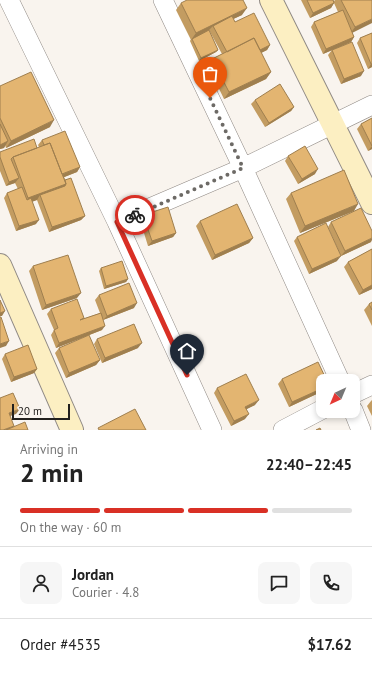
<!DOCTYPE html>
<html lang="en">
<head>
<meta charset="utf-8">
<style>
	:root { --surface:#fff; --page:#f6f6f6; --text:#222; --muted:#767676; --line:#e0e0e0; --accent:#d93025 }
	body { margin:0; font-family:"PT Sans",sans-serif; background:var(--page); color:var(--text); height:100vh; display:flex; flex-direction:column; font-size:15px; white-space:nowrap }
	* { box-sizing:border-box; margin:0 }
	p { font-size:13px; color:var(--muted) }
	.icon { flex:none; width:22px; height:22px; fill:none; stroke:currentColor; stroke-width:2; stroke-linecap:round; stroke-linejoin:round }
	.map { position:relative; height:430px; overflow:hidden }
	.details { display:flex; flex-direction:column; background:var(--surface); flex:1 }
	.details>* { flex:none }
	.needle { width:26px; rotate:224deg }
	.tools { position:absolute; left:316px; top:374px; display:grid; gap:8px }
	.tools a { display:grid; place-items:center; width:44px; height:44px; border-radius:8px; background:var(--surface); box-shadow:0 2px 6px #0003; font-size:20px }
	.scale { position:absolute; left:12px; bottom:10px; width:58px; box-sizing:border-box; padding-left:4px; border:2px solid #22201d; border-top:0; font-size:11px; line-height:14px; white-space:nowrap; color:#22201d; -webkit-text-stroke:3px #f9f4ee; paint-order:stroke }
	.pin { position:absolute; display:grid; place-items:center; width:34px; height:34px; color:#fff; margin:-41px -17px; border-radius:50% 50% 50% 0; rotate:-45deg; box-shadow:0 0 4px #0007 }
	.pin .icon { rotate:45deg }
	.courier { position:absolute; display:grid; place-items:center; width:40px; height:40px; margin:-20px; border:3px solid #d93025; border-radius:50%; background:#fff; color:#222; box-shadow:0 1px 5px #0007 }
	.summary em { font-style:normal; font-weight:600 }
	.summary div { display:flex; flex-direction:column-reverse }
	.summary { display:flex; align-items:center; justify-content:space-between; height:68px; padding:0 20px }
	h1 { font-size:26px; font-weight:600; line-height:30px }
	.bar { display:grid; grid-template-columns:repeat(4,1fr); gap:6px 4px; align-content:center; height:48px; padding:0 20px }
	.bar i { height:5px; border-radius:3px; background:var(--line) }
	.bar .current { background:var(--accent) }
	.bar p { grid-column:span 4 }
	.line { display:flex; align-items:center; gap:10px; padding:0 20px; border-top:1px solid var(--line) }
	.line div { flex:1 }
	.round { display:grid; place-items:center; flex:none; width:42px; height:42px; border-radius:8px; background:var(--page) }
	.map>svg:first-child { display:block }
</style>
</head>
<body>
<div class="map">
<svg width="372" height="430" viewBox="0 0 372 430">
	<rect width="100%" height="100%" fill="#f9f4ee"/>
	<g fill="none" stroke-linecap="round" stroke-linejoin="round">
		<g stroke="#908a85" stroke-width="20">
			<path id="street" d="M9,0L117,222L212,430
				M163,0L243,168L340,381
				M117,222L243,168L372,105
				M353,394L372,385
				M353,410L361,430
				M283,430L323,409"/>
		</g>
		<g stroke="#908a85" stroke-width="24">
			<path id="secondary" d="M271,0L372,203
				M0,265L72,430"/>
		</g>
		<use href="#street" stroke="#fff" stroke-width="19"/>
		<use href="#secondary" stroke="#fcefc2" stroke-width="22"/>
	</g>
	<path fill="#c39c61" d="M301,0H333L334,1L335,0H372L352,33L354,37L351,42L323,54L311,27L314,22L338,12L334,3L331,8L310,18Z
		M181,3L242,15L233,19L235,22L270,45L267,50L261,53L271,72L266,79L224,99L208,66L212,59L222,54L209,30V31L218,50L216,52L199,61L190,41L191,39V40L176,10Z
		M372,33V67L368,69L357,43L360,38Z
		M332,50L361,76L341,84L328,55Z
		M0,86L50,127L6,148L5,145L4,148L0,149Z
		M255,100L294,107L291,111L265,127L251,104Z
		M372,118V149L368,151L357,129L361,124Z
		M42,140L80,167L77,172L64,177L85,216L81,220L49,232L37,200L32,201L36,224L16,231L4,198L7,193L18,189L15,183L6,186L0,171V152L37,148L39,147L38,145Z
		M288,156L315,174L298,184L285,161Z
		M291,193L354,211L300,233L286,199Z
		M143,215L176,233L173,237L148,246L140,220Z
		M200,221L253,238L249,243L212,260L196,226Z
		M331,222L371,242L341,256L328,227Z
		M297,237L337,261L309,274L294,241Z
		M372,249V289L359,295L344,267L348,262Z
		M33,266L77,298L42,310L29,271Z
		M101,268L128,279L126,282L104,289L99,271Z
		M99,295L134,308L103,320L102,330L56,348L51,335L54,330L47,314L51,309L84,318L83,319L100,313L95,300Z
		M372,302V326L364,310L369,304Z
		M97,339L138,348L102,363L94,344Z
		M59,348L100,360L96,365L66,378L55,353Z
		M5,354L37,369L34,373L11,382L2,359Z
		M282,379L323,381V391L289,407L278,384Z
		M217,388L255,405L246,409L245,419L231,426L214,393Z
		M372,400V416L367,406L371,401Z"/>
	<path fill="#9f7f4f" d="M334,3L331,8L310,18L313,13Z
		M247,8L242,15L214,28L213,26L209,30L191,40L196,33Z
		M372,19V23L350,34L355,27Z
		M354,37L351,42L323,54L326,49Z
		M270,45L267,50L255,56L258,51Z
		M218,50L216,52L199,61L201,58Z
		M371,64H372V67L368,69Z
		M364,71L361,76L341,84L344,79Z
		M271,72L266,79L224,99L229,92Z
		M294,107L291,111L265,127L269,123Z
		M54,120L50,127L6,148L11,141Z
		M8,141L4,148L0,149V145Z
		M372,146V149L368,151Z
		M80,167L77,172L57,180L61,175Z
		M318,169L315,174L298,184L302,179Z
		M19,178L15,183L6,186L9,182Z
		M66,184L61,191L40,195L37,200L24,205L28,198Z
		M358,204L354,211L300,233L305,226Z
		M85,216L81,220L49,232L52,227Z
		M39,220L36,224L16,231L19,226Z
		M176,233L173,237L148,246L152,241Z
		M253,238L249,243L212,260L215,255Z
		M372,238V240L371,242L341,256L345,251Z
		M341,256L337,261L309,274L312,269Z
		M128,279L126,282L104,289L106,286Z
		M372,285V289L359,295L363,290Z
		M81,293L77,298L42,310L46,305Z
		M137,303L134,308L103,320L107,316Z
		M5,311L2,316H0V313Z
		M105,326L102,330L56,348L59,343Z
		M9,341L6,346L0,348V344Z
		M142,343L138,348L102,363L105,358Z
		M100,360L96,365L66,378L69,373Z
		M37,369L34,373L11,382L14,377Z
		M323,388V391L289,407L292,402Z
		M259,400L255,405L241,412L245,407Z
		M20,409L16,414L5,418L9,413Z
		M249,414L245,419L231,426L234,421Z
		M14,426L11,430H3Z"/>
	<path fill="#e3b571" stroke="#9f7f4f" d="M187,0H243L247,8L196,33L181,3Z
		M307,0H333L334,3L313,13Z
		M341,0H372V19L355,27Z
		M343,10L354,37L326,49L314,22Z
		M254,13L270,45L260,50L254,38L227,52L213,26L232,16L235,22Z
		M209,30L218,50L201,58L192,39Z
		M372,33V64H371L360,38Z
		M254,38L271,72L229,92L212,59Z
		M352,42L364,71L344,79L332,50Z
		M31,72L54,120L11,141L0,118V86Z
		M280,84L294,107L269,123L255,100Z
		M372,118V146L361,124Z
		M0,124L8,141L0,145Z
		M65,131L80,167L62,174L50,143L44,145L42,140Z
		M34,139L37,148L13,157L11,159L19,178L9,182L0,157V152Z
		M50,143L66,184L28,198L13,157Z
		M305,146L318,169L302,179L288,156Z
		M344,170L358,204L305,226L291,193Z
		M71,178L85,216L52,227L40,195L65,186L66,184L65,180Z
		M22,187L27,200L31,198L39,220L19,226L7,193Z
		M237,204L253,238L215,255L200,221Z
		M168,207L176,233L152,241L143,215Z
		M361,208L372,231V238L345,251L331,222Z
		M326,223L341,256L312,269L297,237Z
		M372,249V285L363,290L348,262Z
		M68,255L81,293L46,305L33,266Z
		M122,261L128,279L106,286L101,268Z
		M129,283L137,303L107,316L99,295Z
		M77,299L84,318L80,320L101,313L105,326L59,343L54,330L58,328L51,309Z
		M0,300L5,311L0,313Z
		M372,302V310L369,304Z
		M0,317H1L9,341L0,344Z
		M134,324L142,343L105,358L97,339Z
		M89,335L100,360L69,373L59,348Z
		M28,345L37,369L14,377L5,354Z
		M318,362L327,381H323V388L292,402L282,379Z
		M246,374L259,400L245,407L249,414L234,421L217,388Z
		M13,393L20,409L9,413L14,426L3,430H0V398Z
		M135,409L146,430H99L98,428Z
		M25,422L28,430H6Z
		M320,428L321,430H316Z"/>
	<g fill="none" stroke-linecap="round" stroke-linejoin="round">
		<path stroke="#6d6a66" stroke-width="4" stroke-dasharray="0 7.2" d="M135,215L243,168L210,98"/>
		<path stroke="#d93025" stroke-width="5" d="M135,215L117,222L187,375"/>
	</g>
</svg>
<div class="tools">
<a><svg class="needle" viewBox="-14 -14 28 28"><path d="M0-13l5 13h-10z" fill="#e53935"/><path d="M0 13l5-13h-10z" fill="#767676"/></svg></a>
</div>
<div class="scale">20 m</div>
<div class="pin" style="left:210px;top:98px;background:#ea580c"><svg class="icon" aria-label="bag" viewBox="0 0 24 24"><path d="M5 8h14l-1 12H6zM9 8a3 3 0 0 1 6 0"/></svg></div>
<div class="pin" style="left:187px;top:375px;background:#1f2937"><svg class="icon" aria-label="home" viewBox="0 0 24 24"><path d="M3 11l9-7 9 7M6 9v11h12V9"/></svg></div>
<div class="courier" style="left:135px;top:215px"><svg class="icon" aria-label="bike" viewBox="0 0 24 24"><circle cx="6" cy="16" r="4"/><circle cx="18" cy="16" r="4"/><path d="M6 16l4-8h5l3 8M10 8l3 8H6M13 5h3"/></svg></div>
</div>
<section class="details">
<div class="summary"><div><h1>2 min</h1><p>Arriving in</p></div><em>22:40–22:45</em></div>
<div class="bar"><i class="current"></i><i class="current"></i><i class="current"></i><i></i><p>On the way · 60 m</p></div>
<div class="line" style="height:72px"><a class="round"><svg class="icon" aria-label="person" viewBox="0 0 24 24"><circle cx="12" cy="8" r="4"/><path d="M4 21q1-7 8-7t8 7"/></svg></a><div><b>Jordan</b><p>Courier · 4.8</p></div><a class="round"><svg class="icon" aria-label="chat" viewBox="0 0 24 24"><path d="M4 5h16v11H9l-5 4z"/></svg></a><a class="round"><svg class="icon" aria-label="phone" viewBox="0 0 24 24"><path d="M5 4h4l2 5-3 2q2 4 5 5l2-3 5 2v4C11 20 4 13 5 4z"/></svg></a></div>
<div class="line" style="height:52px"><div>Order #4535</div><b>$17.62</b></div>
</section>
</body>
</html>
